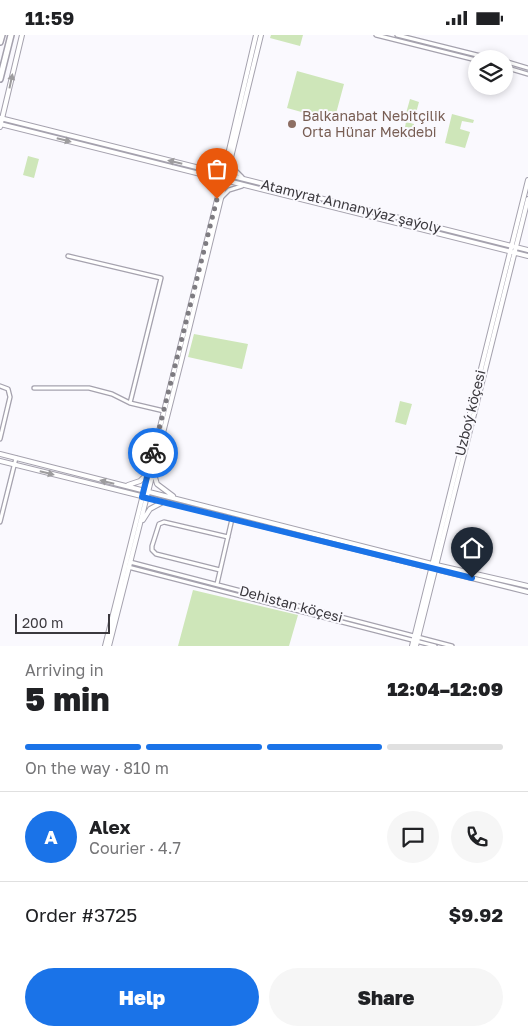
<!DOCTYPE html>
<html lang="en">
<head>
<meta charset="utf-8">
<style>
	:root { --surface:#fff; --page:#f6f6f6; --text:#202124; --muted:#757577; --line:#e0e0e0; --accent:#1a73e8 }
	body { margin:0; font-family:"Golos Text",sans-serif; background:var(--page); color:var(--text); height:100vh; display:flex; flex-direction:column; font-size:19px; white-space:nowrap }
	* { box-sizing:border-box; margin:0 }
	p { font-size:16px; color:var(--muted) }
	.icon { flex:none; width:28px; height:28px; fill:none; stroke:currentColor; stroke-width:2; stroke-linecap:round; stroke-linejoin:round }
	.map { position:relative; height:611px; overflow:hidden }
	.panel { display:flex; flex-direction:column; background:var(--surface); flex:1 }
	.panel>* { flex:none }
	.fabs { position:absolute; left:468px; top:15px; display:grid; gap:10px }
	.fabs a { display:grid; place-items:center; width:45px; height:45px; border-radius:50%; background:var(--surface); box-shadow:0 2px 8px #0003; font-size:25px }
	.scale { position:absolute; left:15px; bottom:12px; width:95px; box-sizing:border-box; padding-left:5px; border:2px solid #3b393e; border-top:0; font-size:14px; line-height:18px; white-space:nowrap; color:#3b393e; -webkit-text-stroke:4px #faf9fe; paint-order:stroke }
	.pin { position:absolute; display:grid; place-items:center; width:42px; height:42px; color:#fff; margin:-51px -21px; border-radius:50% 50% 50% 0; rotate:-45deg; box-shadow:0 0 5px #0007 }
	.pin .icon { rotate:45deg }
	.courier { position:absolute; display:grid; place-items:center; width:50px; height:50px; margin:-25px; border:4px solid #1a73e8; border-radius:50%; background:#fff; color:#222; box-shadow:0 1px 6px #0007 }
	.headline em { font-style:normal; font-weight:800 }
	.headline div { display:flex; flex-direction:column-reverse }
	.headline { display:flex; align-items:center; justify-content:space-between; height:85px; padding:0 25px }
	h1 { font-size:32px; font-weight:800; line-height:38px }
	.bar { display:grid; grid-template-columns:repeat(4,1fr); gap:8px 5px; align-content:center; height:60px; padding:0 25px }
	.bar i { height:6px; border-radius:4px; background:var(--line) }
	.bar .active { background:var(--accent) }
	.bar p { grid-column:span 4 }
	.line { display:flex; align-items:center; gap:12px; padding:0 25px; border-top:1px solid var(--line) }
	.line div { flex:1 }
	.round { display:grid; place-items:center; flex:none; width:52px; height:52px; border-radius:26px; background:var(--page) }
	.cta { display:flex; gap:10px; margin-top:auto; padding:10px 25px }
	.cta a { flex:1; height:58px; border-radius:30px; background:var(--accent); color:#fff; font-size:20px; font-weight:800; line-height:58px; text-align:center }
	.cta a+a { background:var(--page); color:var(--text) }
	.status { display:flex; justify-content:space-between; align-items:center; height:35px; padding:0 25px; background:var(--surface); direction:ltr }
	.status svg { height:14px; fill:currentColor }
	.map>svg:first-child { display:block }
</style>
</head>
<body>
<div class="status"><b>11:59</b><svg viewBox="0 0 49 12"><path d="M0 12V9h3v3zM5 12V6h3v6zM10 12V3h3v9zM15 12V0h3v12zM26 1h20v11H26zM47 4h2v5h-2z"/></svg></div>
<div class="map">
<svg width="528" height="611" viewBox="0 0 528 611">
	<rect width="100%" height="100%" fill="#faf9fe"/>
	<path fill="#cee6b9" d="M271,0H303L300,11L270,3Z
		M297,36L344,49L334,86L287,73Z
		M410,64L419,67L414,85L405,82Z
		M452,79L474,85L473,88L462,86L460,94L470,97L465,113L445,108Z
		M406,87L414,89L410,104L403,103Z
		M28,121L39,124L34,143L23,140Z
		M194,299L248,309L242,334L188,322Z
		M400,366L412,369L406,390L395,387Z
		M193,555L298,580L289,611H178Z"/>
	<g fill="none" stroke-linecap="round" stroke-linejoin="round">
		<g stroke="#a5a2ae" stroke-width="5.5">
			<path id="minor" d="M376,0L476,25
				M397,0L493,24
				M504,26L528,33
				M504,32L528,39
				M232,124L236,136L242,142
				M204,133L219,128L227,122
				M222,162L229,155L242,151
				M68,221L161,243L130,368
				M0,351L8,354L10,362L0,404
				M34,353H89L112,359L130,368L164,376
				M0,487L16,423
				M130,527L452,611
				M128,532L435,611
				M220,535L156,519L152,515V511L159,489L164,487L228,502
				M217,549L232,484"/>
		</g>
		<g stroke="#a5a2ae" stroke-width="6">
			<path id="tertiary" d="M0,83L528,215
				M0,89L528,221
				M0,92L22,0
				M0,419L432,529L528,551
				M0,426L528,557
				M154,439L157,449L173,461
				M128,450L140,446L147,439
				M143,485L150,474L161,468
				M105,611L222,145L256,0
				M109,611L182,323L261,0
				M412,611L528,145
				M416,611L528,164"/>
		</g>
		<g stroke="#a5a2ae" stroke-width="8">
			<path id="trunk" d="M0,7L2,0
				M0,44L11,0"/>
		</g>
		<use href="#minor" stroke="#fff" stroke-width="3"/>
		<use href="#tertiary" stroke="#fff" stroke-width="4"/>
		<use href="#trunk" stroke="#fff" stroke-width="5"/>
	</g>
	<defs><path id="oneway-solid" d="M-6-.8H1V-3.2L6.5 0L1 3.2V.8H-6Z" transform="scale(1.25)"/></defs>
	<g fill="#9d9c9e">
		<use href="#oneway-solid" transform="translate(11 46) rotate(-78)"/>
		<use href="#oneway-solid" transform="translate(64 105) rotate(14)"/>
		<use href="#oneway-solid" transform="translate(175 127) rotate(-167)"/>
		<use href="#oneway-solid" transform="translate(47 438) rotate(14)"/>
		<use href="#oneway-solid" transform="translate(107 447) rotate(-166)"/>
	</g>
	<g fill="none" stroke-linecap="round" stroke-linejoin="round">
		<path stroke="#7e7c81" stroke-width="5" stroke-dasharray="0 9" d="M153,418L217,164"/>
		<path stroke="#1a73e8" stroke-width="6" d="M153,418L142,462L472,543"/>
	</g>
	<circle fill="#8d6e63" stroke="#faf9fe" stroke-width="2" cx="292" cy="89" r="5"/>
	<g text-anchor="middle" stroke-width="4" stroke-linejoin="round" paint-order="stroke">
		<g font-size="14" fill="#785e54" stroke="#faf9fe" text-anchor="start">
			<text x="302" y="86">Balkanabat Nebitçilik<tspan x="302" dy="16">Orta Hünar Mekdebi</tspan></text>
		</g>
		<g font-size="14" fill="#3b393e" stroke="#faf9fe">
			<text transform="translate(351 171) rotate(14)" y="5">Atamyrat Annanyýaz şaýoly</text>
			<text transform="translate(470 378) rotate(-76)" y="5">Uzboý köçesi</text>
			<text transform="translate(291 569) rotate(15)" y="5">Dehistan köçesi</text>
		</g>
	</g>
</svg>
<div class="fabs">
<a><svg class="icon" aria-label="layers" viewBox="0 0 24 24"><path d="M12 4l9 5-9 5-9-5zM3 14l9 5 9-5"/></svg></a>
</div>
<div class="scale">200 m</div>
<div class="pin" style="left:217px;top:164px;background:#ea580c"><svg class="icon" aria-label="bag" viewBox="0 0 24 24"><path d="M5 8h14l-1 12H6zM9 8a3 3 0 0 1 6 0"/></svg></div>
<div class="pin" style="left:472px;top:543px;background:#1f2937"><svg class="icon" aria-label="home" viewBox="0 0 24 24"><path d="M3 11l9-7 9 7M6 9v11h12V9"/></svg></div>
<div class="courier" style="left:153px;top:418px"><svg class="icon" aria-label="bike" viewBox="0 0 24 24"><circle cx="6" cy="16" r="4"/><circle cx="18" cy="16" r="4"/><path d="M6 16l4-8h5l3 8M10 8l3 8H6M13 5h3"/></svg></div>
</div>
<section class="panel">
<div class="headline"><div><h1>5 min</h1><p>Arriving in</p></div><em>12:04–12:09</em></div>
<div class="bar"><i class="active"></i><i class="active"></i><i class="active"></i><i></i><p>On the way · 810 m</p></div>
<div class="line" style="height:90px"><b class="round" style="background:var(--accent);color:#fff">A</b><div><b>Alex</b><p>Courier · 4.7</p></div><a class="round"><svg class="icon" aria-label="chat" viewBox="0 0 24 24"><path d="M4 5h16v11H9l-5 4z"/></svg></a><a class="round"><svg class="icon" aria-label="phone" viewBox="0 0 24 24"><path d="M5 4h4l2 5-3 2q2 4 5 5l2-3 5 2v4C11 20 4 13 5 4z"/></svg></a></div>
<div class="line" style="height:65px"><div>Order #3725</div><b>$9.92</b></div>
<div class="cta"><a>Help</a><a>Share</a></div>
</section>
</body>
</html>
